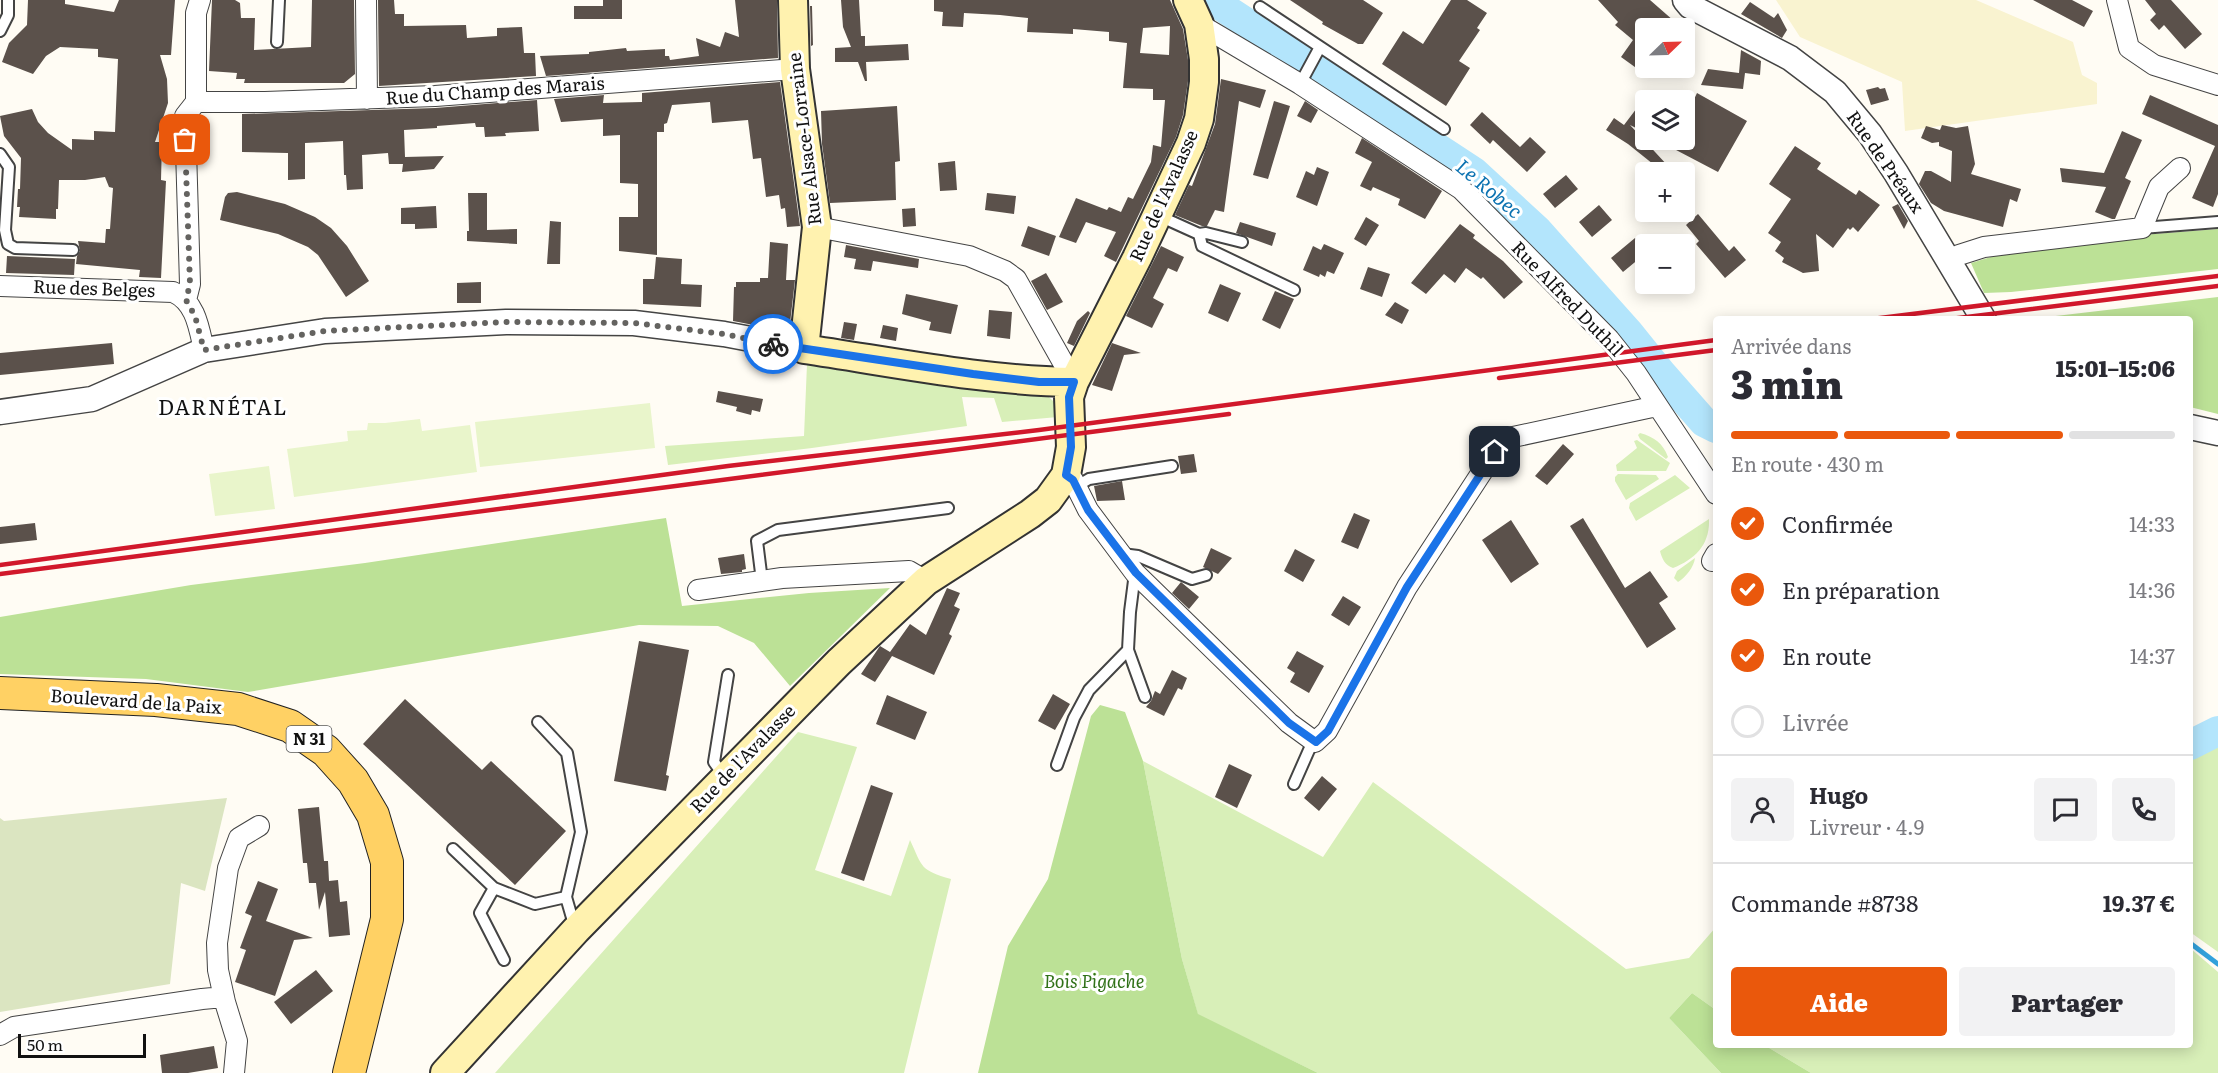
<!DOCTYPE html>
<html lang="fr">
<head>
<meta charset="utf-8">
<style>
	:root { --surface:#fff; --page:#f2f2f3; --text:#2b2b33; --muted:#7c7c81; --line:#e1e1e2; --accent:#ea580c }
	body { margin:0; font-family:Literata,serif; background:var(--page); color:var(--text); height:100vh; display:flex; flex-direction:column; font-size:22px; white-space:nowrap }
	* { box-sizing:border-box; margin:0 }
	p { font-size:20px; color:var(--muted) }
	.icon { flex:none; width:33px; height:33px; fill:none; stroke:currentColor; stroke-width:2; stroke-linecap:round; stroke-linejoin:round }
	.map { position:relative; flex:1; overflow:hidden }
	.panel { position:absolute; left:1713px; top:316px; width:480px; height:732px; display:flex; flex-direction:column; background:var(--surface); border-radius:6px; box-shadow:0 3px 15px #0003 }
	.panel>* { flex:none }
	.needle { width:39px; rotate:67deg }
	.controls { position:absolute; left:1635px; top:18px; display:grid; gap:12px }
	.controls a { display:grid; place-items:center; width:60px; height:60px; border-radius:6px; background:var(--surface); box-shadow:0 3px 15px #0003; font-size:30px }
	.scale { position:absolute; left:18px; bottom:15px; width:128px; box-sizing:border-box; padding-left:6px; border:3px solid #111; border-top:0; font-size:16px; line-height:21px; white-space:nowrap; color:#111; -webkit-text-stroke:4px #fff; paint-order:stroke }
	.pin { position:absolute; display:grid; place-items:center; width:51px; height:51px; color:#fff; margin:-26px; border-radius:12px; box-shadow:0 3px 9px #0006 }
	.courier { position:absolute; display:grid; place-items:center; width:60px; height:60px; margin:-30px; border:4px solid #1a73e8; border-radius:50%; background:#fff; color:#222; box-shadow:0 2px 8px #0007 }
	.summary em { font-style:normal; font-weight:800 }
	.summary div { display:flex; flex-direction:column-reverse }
	.summary { display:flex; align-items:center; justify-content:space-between; height:102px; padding:0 18px }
	h1 { font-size:39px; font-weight:800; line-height:45px }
	.bar { display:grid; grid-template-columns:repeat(4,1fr); gap:9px 6px; align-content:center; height:72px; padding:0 18px }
	.bar i { height:8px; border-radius:4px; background:var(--line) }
	.bar .active { background:var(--accent) }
	.bar p { grid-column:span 4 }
	.line { display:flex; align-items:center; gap:15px; padding:0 18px; border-top:2px solid var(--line) }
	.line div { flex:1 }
	.round { display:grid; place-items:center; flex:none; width:63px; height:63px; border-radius:6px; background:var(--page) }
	ol { padding:0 18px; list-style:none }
	li { display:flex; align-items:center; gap:18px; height:66px }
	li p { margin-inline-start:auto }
	li .icon { padding:6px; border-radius:50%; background:var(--accent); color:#fff; stroke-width:4 }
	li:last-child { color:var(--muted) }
	li i { width:33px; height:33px; border:3px solid var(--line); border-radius:50% }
	.action { display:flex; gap:12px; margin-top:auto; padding:12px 18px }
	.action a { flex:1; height:69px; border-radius:6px; background:var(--accent); color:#fff; font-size:24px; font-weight:800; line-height:69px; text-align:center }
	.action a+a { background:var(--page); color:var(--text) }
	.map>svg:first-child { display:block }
</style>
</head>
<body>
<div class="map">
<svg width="2218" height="1073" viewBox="0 0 2218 1073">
	<rect width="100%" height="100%" fill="#fffcf4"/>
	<path fill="#f9f3d0" d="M1776,0H1976L2073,42L2082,75L2097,83V104L1905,131L1902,82L1800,37Z"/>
	<path fill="#d8efb8" d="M807,364L933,383L1045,393L1055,403L1058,417L1002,422L994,398L962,397L967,426L812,448L668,465L665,446L804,436Z
		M1640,433C1654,437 1663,443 1668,457L1666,459L1640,439L1638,435Z
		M1637,440L1670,463L1666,471H1617L1616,465L1637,448L1634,441Z
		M1618,474L1656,475L1659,479L1626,500L1615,481V477Z
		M1675,475L1690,488L1636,521L1629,508L1630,503Z
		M1709,519C1710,545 1695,559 1673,568C1665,565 1662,559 1660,551Z
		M1695,558C1694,567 1686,577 1678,582L1674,578L1677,571Z
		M798,732L857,747L815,870L891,896L910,840C923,868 920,870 951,879L904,1073H495Z
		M2218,747V952L2190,932V757Z
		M1143,761L1323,857L1373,782L1626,969L1689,958L1716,927V1010L1692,993L1669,1018L1721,1073H1318L1198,1015L1182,959Z
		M2190,948L2218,972V1073H1811L1766,1046H2190Z"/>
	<path fill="#bce196" d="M2218,229V269L2011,292L1984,293L1971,263L2004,253L2154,234Z
		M2218,297V414L2190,407V320L2030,319Z
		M666,518L682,606L809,593L890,588L790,686L754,643L718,626L639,625L248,692L146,679L0,674V617L191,585L365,563Z
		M1100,705L1125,712L1143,761L1182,959L1198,1014L1318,1073H978L1008,946L1048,879L1091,716Z
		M1692,993L1716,1010V1046H1766L1811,1073H1721L1669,1018Z"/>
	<path fill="#dbe5c1" d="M227,798L205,891L181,883L170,984L0,1012V818L4,821Z"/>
	<path fill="#e9f5cb" d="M650,403L655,448L480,467L475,422Z
		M420,419L422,431L470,425L477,472L294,497L287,449L348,441L347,431L367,430L368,423H385Z
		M269,466L275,509L215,516L209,474Z"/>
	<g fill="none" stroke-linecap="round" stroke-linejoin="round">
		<path stroke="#32a1db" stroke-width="5" d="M2190,943L2218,964"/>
		<path stroke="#b3e5fc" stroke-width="30" d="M1218,0L1224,8L1474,172L1537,230L1628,332L1661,373L1704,422L1716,428
			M2190,745L2218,731"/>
	</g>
	<path fill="#5b514b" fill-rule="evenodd" d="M28,0H65V4L114,12L119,0H175L171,55H160L167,79L168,103L155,142H162L161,180L166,181L161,278L139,277L140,270L76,264L77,256L80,251L78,241L105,243L106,229H110L113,188L109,187L105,177L85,180H59L58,209H56V219L19,217L20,207H17L18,189H20L21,158L4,136L0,116L32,109L38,122L48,133L72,150V139L94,140V131L115,132L118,59L98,57V49L60,47L46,56L33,74L2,62L9,43L27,25Z
		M212,0H235L240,3L241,18H255L254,50L311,47L312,0H354L355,74L344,83H244L245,79H236L237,73L209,71Z
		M378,0H394L395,14H404V26L466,25L467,38L497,36V28L522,27L524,53H535L536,76L379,86Z
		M603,0H622V19H574V6H603Z
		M735,0H777L778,58L546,76L540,56L589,54V52L626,48L627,51L665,49V56H669L670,60L699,56L696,38L720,47L725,32L739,37Z
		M841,0H859L861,36H865V46L908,44L909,60L866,62L867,81H865L858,62H835V48L851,47L843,27Z
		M934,0H1170L1183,29L1188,60V81L1183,115L1176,137L1116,262L1104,256L1116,232L1086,222L1076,243L1059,237L1076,198L1107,210L1109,207L1121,212L1128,197L1133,199L1151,162L1153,145L1161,147L1165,100H1153V89L1123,88L1127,43L1109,41V32L1073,29V34L1027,32L1028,18L1000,15L964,13L963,27L942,26L943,12L934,11ZM1170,26L1169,55L1140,53L1143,28Z
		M1290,0H1363L1383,13L1363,44H1358L1322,24L1323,22Z
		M1451,0H1467L1487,13L1477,28L1480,30L1459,61L1470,68L1446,106L1382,64L1403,31L1423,44Z
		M1598,0H1650L1682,28H1646V75L1621,57L1633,40L1615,25L1618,22Z
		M2033,0H2072L2093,11L2084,27Z
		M2145,0H2171L2202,34L2185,49L2164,25L2159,30L2150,20L2156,14Z
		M1750,2L1774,18L1778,13L1787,30L1782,38L1741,14Z
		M810,6H812L813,45L811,46Z
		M1741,50L1761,61L1760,75L1745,73L1743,89L1701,85L1708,69L1739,73Z
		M1221,79L1266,90L1260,108L1239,101L1224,212L1215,210L1207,226H1202L1175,215L1189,185L1192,186L1215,124Z
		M780,82L800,226L787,227L785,208L781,209L779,195L766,197L761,158L753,159L748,120L712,123L710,102L672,105L667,123L664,124V132H657V255L619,251V217H638V184L620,183V135L603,136V119L561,122L554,99L604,95L603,103L642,102V93Z
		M1878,87L1880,89L1885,88L1889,100L1871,105L1866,90Z
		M1697,93L1747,121L1718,172L1657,140H1684V111L1689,115L1690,108Z
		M2150,95L2218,125V194L2213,207L2192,198L2215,146L2142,114Z
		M1646,96V133L1630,125L1668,166L1663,172L1628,144L1606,130L1614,118L1624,125Z
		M537,100L539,131L505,133L506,136L485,137L484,127H476L475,123L437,126V128L404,130L405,157L444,156L434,169L402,172L403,164H389L388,153L362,155L363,189L347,190L346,175H344L343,141L305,143V179L288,180V153L242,152V114L435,108Z
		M1274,101L1290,106L1268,179L1253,175Z
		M1305,101L1318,110L1311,123L1297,116Z
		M897,106L900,161L895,162L896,200L830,203L822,144L821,111Z
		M1482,112L1520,147L1530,137L1546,152L1527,172L1493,140L1490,144L1470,125Z
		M1942,125L1956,128L1968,126L1975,164L1971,174L2021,189L2017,202L2010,199L2003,227L1944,211L1931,203L1919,184L1925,171H1931L1951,182L1952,151L1939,146V142L1932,143L1921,138L1926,126L1940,130Z
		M2122,131L2142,140L2125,178L2131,181L2115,219H2112L2095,212L2106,187L2062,182L2060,168L2104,173Z
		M1362,138L1442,191L1425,219L1398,205L1400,199L1373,187L1371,191L1360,186L1372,162L1355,153Z
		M1795,146L1821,163L1817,169L1856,195L1859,190L1880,205L1858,232L1853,227L1850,230L1848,228L1833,248L1816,234L1819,271L1803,273L1782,262L1784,258L1775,251L1781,242L1768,233L1791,199L1769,184Z
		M955,161L957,190L940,191L938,163Z
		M1317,167L1329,172L1317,206L1296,197L1306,171L1314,175Z
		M1566,175L1578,189L1555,208L1543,194Z
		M237,192L285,204L315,217L331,228L347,246L369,281L346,297L318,255L308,247L278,234L220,220L225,197L228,193Z
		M468,193H487V230L517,229V244L467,241V231H469Z
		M987,193L1016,196L1014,214L985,210Z
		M1898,204L1908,221L1904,229L1892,207Z
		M1599,205L1612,220L1592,237L1579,222Z
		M436,206L437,228L415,229V224H401V208Z
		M915,208L916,226L903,227L902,209Z
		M1698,214L1729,251L1734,246L1746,260L1725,278L1696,244L1699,241L1686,225Z
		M1366,217L1379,225L1366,246L1354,239Z
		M550,221L561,222L560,264H547Z
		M1240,222L1276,233L1272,246L1236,233Z
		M1460,224L1475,235L1473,238L1503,261L1523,282L1504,299L1483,277L1481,279L1466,268L1455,283L1444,274L1426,294L1411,283Z
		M1028,226L1056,236L1049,256L1021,246Z
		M1635,238L1646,253L1623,272L1611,258Z
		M770,242L788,244L786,280H795L789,332L733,321L734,287H736V282H760V278H768Z
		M1324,244L1344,253L1334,274L1327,271L1325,277L1320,274L1319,277L1303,270L1313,246L1321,250Z
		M846,245L919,259L918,268L873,261L871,271L854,269L856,259L844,257Z
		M1161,246L1184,257L1177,272L1168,268L1153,298L1164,304L1152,328L1126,316Z
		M7,256L75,259L74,275L6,273Z
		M656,257L682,259L681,284L702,285L701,307L643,304V279H654Z
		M1368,267L1390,274L1382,297L1360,289Z
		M1046,273L1063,302L1047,310L1031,281Z
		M481,282V303H457V283Z
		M1220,284L1241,293L1228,322L1208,313Z
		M1275,291L1294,299L1280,329L1262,320Z
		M906,294L958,305L951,334L929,330L931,322L902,314Z
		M1395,302L1409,310L1402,324L1385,315Z
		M989,310L1012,312L1010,339L987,336Z
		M1088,311L1090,313L1074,346L1067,343L1077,321Z
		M844,322L857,324L854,340L841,338Z
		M883,325L898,328L896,341L880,338Z
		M112,343L114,364L0,375V353Z
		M1112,343L1141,353L1124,355L1112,391L1092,385Z
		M718,391L763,399L760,412L752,410L751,415L736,411L737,407L716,402Z
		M1563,444L1574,454L1547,485L1535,476Z
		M1194,454L1197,472L1181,474L1178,456Z
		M1122,481L1125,500L1097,501L1094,486Z
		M1354,513L1370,520L1358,549L1341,542Z
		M1583,518L1625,588L1650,571L1668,597L1659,603L1676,629L1647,648L1570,526Z
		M1511,520L1539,564L1511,583L1482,540Z
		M35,523L37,540L0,544V527Z
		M1211,548L1232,558L1218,574L1203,567Z
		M1295,549L1315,560L1303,582L1284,571Z
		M744,554L746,569L742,570V572L721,574L718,558Z
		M1181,582L1199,597L1189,609L1172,593Z
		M947,588L960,593L954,606L960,609L949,634L952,636L934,675L892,656L875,682L861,674L880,646L890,652L910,624L926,635Z
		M1343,596L1361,607L1349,626L1331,615Z
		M639,641L689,650L666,775L669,776L666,791L614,781Z
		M1297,651L1324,666L1309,693L1290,682L1295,673L1287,668Z
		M1172,670L1187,678L1182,690L1178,688L1164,716L1146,707L1151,701L1155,691L1160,694Z
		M1053,694L1070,704L1055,730L1038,721Z
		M887,695L927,712L915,740L876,724Z
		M405,699L482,770L491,761L566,831L515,885L363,744Z
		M1229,764L1252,775L1237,808L1215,797Z
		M1322,776L1337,789L1319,811L1304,798Z
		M871,785L893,793L864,881L841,873Z
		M319,807L324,861H328L329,881L338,880L340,902L347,901L350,935L329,937L325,892L319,910L316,883H309L307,863H303L298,809Z
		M258,881L278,889L266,921L313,938L294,940L275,996L235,982L246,950L240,948L252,916L245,913Z
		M316,970L333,991L291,1024L274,1002Z
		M214,1046L218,1068L188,1073H162L160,1055Z"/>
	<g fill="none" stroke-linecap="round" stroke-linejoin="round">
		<g stroke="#444" stroke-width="14">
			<path id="service" d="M1260,7L1444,129
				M0,31L8,15V0
				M277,42L279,0
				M1300,84L1320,47
				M0,154L9,167L5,230L8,244L15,248L73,250
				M1157,215L1199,234L1202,246L1294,290
				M2142,228L2218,222
				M1199,234L1206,233L1242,242
				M1077,486L1089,479L1172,466
				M1122,554L1138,556L1192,579L1206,575
				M762,581L757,541L778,530L948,508
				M1128,650L1145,697
				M538,722L567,753L581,832L566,897L575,928
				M1057,765L1074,718L1089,690L1128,650L1130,612L1135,573
				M724,776L714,762L728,675
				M1294,784L1309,750L1315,742
				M453,849L494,888L535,904L566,897
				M494,888L480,913L504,960"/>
		</g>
		<g stroke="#444" stroke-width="22">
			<path id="minor" d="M366,0L367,99
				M2117,0L2129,48L2154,65L2218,85
				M1199,24L1300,84L1461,189L1609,339L1636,373L1716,494
				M196,102H265L435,96L795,69
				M817,227L969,256L1005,271L1016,279L1074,382
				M1950,261L1959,255L1984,247L2142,228L2159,187L2180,168
				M0,286L173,292C196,302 199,328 204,350
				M186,300L190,284L185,116L196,102V13L200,0
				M1066,475L1073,480L1088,510L1135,573L1289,723L1315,742L1327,731L1407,587L1495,452L1513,437L1657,406
				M1712,561L1716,554
				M698,590L782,578L909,571L926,581
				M0,1035L14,1027L202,999L224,997
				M234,1073L237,1041L225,1002L218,970L217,943L228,868L239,838L259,826"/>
		</g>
		<g stroke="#444" stroke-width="27">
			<path id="tertiary" d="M1685,0L1690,6L1790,58L1835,92L1870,134L1896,173L1984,320
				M0,412L92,399L204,350L325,331L506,322L634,323L724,334L804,349
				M2190,427L2218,433"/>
		</g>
		<g stroke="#333" stroke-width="32">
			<path id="secondary" d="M793,0L795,69L817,227L804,349C893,362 984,381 1074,382
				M445,1073L576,930L839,662L926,581L1030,514L1048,500L1066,475L1071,447L1069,397L1074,382L1137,258L1191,143L1199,119L1204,82V59L1199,24L1188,0"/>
		</g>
		<g stroke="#222" stroke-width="34">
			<path id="primary" d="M0,693L156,700L238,709L290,726L326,751L353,781L373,815L387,862V919L349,1073"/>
		</g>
		<use href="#service" stroke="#fff" stroke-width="10"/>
		<use href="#minor" stroke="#fff" stroke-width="20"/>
		<use href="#tertiary" stroke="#fff" stroke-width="24"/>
		<use href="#secondary" stroke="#fff2af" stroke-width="28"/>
		<use href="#primary" stroke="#ffd164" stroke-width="32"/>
		<path stroke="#d1182b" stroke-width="4.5" d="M1864,320L2218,276
			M1942,320L2218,286
			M1499,378L1716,350
			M0,565L728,466L1039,430L1716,340
			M0,574L1229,414"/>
	</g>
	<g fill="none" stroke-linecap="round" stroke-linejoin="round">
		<path stroke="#646360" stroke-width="6" stroke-dasharray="0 10.8" d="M185,140L190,284L186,300L195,316L204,350L325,331L506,322L634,323L724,334L773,344"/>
		<path stroke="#1a73e8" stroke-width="8" d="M773,344L973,374L1039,382H1074L1069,397L1071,447L1066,475L1073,480L1088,510L1136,573L1289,723L1316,742L1328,731L1407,587L1495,452"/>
	</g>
	<g text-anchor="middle" stroke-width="6" stroke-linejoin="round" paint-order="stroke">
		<rect fill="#fff" stroke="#585858" stroke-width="1.5" x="286.5" y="726" width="45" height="26" rx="4.5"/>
		<g font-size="16" font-weight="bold" fill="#111">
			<text x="309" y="745">N 31</text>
		</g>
		<g font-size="18" fill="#111" stroke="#fff">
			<text transform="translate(495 91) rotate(-4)" y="6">Rue du Champ des Marais</text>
			<text transform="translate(805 139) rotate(-97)" y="6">Rue Alsace-Lorraine</text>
			<text transform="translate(1885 162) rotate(55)" y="6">Rue de Préaux</text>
			<text transform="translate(1164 196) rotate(-66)" y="6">Rue de l'Avalasse</text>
			<text transform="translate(94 289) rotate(2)" y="6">Rue des Belges</text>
			<text transform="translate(1567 299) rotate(46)" y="6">Rue Alfred Duthil</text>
			<text transform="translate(136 702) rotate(4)" y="6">Boulevard de la Paix</text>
			<text transform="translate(743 759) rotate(-46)" y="6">Rue de l'Avalasse</text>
		</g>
		<g font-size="18" font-style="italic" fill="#307118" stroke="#fff">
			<text x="1094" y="988">Bois Pigache</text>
		</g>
		<g font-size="20" font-style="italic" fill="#0b72b1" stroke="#fff">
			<text transform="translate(1489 189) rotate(40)" y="7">Le Robec</text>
		</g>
		<g font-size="21" letter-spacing="1.5" fill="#111" stroke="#fff">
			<text x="223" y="415">DARNÉTAL</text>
		</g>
	</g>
</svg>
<div class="controls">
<a><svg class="needle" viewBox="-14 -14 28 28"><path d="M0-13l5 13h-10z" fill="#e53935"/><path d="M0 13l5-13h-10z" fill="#7c7c81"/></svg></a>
<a><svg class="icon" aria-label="layers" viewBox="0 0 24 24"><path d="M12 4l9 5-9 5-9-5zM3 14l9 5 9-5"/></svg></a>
<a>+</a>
<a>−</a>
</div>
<div class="scale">50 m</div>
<div class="pin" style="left:185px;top:140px;background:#ea580c"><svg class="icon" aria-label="bag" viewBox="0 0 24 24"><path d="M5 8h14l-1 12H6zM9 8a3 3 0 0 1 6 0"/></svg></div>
<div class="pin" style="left:1495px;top:452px;background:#1f2937"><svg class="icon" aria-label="home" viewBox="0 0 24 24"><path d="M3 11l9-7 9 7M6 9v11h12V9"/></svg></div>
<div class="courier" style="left:773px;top:344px"><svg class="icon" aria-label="bike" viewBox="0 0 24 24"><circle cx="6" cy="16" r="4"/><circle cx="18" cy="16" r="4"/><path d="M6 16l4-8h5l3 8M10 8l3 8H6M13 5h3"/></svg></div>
<section class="panel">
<div class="summary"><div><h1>3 min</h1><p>Arrivée dans</p></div><em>15:01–15:06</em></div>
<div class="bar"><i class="active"></i><i class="active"></i><i class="active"></i><i></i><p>En route · 430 m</p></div>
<ol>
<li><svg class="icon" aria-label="check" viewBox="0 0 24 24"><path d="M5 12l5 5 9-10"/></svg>Confirmée<p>14:33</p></li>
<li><svg class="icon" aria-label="check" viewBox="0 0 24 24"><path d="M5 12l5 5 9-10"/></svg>En préparation<p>14:36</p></li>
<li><svg class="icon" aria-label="check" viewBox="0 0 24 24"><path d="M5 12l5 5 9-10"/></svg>En route<p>14:37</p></li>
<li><i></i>Livrée</li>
</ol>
<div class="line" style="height:108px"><a class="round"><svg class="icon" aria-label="person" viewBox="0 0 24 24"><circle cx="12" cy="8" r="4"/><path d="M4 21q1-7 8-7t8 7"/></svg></a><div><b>Hugo</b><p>Livreur · 4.9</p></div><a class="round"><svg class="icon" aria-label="chat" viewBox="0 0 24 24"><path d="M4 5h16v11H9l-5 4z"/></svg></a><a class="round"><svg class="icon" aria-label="phone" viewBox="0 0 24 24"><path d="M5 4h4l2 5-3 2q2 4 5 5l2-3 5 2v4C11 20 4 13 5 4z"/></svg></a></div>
<div class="line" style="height:78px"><div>Commande #8738</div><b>19.37 €</b></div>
<div class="action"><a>Aide</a><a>Partager</a></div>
</section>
</div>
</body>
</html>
